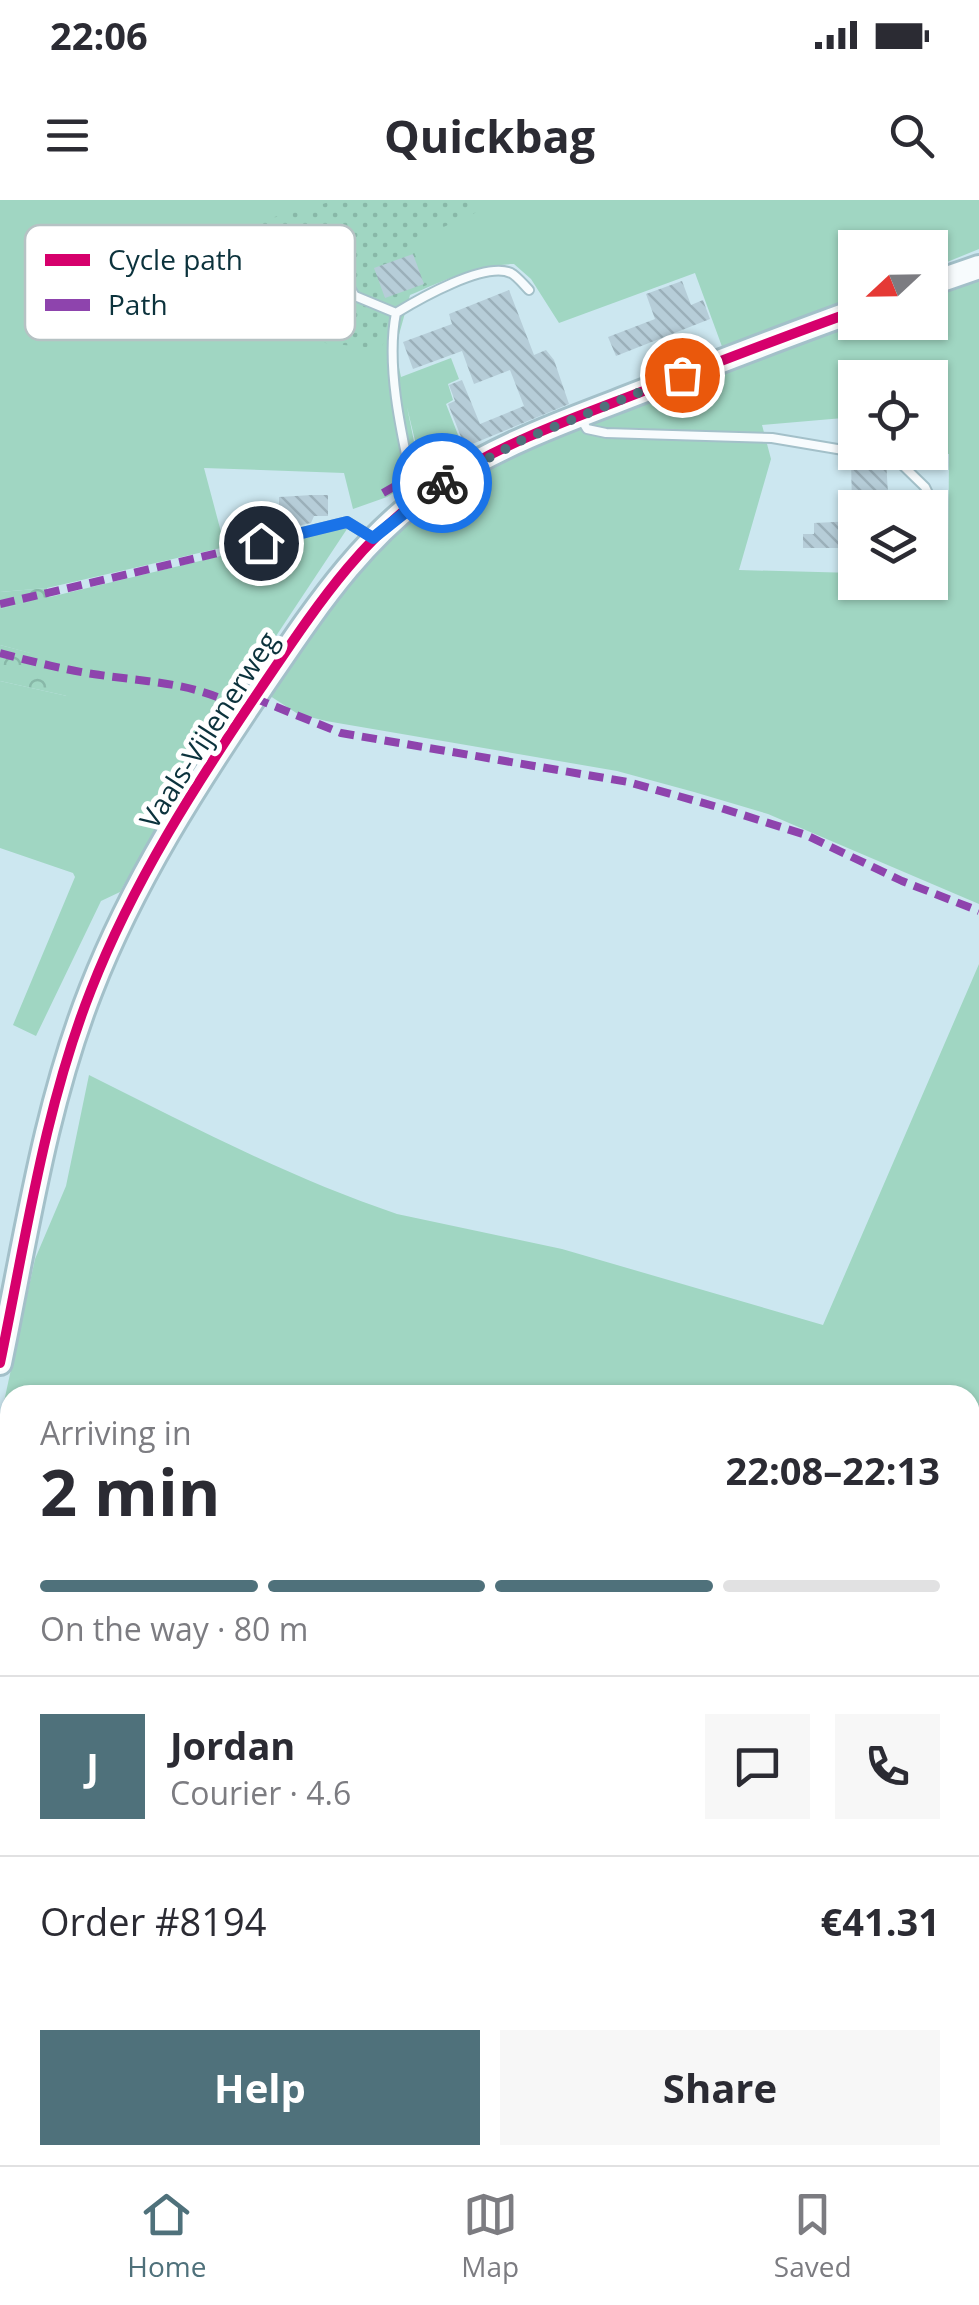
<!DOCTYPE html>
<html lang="en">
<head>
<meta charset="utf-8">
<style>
	:root { --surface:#fff; --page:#f7f7f7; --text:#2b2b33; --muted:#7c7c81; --line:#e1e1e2; --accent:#4f717b }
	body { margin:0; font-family:"Open Sans",sans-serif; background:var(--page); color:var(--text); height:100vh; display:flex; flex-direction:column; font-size:38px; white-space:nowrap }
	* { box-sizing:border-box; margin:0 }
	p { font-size:32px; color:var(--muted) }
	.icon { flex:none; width:55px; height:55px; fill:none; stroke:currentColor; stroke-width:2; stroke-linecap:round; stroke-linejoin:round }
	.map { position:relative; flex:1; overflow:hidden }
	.side { position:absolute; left:0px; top:1185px; width:980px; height:780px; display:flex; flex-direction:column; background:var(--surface); border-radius:30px 30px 0 0; box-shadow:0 2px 8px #0004 }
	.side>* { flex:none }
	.needle { width:65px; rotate:248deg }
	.tools { position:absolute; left:838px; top:30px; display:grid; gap:20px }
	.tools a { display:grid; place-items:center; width:110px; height:110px; border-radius:0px; background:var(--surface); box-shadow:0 2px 8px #0004; font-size:50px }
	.pin { position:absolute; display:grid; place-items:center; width:85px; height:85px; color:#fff; margin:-42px; border:5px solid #fff; border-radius:50%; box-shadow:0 2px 10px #0007 }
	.courier { position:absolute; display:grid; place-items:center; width:100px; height:100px; margin:-50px; border:8px solid #1a73e8; border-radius:50%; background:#fff; color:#222; box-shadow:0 2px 12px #0007 }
	.head em { font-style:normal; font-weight:700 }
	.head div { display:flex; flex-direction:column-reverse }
	.head { display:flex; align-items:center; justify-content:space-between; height:170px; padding:0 40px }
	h1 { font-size:65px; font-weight:700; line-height:75px }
	.bar { display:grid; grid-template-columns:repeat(4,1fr); gap:15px 10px; align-content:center; height:120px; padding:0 40px }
	.bar i { height:12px; border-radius:8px; background:var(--line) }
	.bar .selected { background:var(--accent) }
	.bar p { grid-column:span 4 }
	.line { display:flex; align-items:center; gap:25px; padding:0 40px; border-top:2px solid var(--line) }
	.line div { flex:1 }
	.round { display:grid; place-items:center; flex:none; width:105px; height:105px; border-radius:0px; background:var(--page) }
	.cta { display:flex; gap:20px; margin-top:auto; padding:20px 40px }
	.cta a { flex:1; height:115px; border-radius:0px; background:var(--accent); color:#fff; font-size:40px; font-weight:700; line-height:115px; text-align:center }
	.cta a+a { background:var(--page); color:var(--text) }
	.status { display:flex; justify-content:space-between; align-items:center; height:70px; padding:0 50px; background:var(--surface); direction:ltr }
	.status svg { height:28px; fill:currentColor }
	header { display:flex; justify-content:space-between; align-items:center; height:130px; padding:0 40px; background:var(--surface); font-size:45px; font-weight:700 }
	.tab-bar { display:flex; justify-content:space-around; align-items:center; height:140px; border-top:2px solid var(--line); background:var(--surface); font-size:28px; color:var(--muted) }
	.tab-bar a { display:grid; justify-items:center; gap:5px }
	.tab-bar .selected { color:var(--accent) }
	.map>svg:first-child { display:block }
</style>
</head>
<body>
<div class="status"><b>22:06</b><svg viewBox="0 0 49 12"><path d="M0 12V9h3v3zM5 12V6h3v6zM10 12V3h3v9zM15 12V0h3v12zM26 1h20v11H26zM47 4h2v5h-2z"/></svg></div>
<header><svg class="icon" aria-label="menu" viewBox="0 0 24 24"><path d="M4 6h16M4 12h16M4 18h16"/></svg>Quickbag<svg class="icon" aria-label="search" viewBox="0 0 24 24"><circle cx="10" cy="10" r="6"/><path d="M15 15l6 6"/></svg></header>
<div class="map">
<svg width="979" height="1965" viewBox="0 0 979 1965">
	<defs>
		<pattern id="forest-crowns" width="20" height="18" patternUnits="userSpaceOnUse" patternTransform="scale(2.5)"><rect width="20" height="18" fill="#a0d6c2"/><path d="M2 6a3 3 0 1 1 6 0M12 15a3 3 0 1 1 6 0" fill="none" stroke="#88b8a8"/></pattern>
		<pattern id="park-dots" width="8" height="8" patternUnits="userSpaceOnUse" patternTransform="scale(2.5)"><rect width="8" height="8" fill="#a0d6c2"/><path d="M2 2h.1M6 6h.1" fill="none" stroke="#88b8a8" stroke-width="1.8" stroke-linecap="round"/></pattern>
		<pattern id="building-back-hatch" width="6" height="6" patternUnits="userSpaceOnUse" patternTransform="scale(2.5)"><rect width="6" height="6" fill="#b6cdd8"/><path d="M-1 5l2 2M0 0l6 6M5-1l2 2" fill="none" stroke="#9bb0ba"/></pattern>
	</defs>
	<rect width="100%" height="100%" fill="#cce7f0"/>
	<path fill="#a0d6c2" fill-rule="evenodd" d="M0,0H979V49L930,69V48H855V99L724,152L695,73L559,123L531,79L514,64C477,65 444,80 410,95L395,149L401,177L451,158L459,179L448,184L453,200L446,204L464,250L427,276L422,270L407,207L421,276L387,297L353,309L344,273L204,268L225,347L47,388L0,392Z
		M979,66V704L768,614L694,592L617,571L326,521L298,514L267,494L278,472L430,281L855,122H930V84ZM855,178H930V252L909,253L913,255L949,254L948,375H930V382H855V373L739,370L771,259L762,225L855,217Z
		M341,327L347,329L205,543L120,692L101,701L36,836L13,825L75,677L73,673L0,648V481L67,496L24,467L30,453L0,445V409Z
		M979,764V1359L970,1367V1195H10V1417L0,1412V1220L35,1059L66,986L89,875C189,925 290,978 397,1014L562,1049L823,1125Z"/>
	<path fill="url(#forest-crowns)" d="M47,388L49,398L0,409V392Z
		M0,445L31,453L25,467L77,483L67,496L0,481Z"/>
	<path fill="url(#park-dots)" d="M337,0H471L477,12L410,42L427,85L392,99L382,149L128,122C124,109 122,97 130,85C158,44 287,14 337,0Z
		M979,1353V1561L970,1558V1355Z"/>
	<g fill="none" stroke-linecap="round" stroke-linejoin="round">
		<path stroke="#9aa7e3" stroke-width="5" d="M0,1450L10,1455
			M970,1792L979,1794"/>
	</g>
	<path fill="url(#building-back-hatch)" d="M413,54L424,84L385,98L374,68Z
		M682,81L691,105L703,100L710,119L616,156L608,137L655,119L646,94Z
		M509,90L534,155L546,150L554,160L569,204L465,247L448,204L455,201L449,185L462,180L480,224L524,206L510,170L474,184L462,151L413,169L403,142L452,124L449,114Z
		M862,256L886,260L888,293H879L880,308H852L851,259Z
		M312,295H328V316H314L311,323L293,327L251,326V323L279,315V297Z
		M855,321V348H803V334H814V323Z"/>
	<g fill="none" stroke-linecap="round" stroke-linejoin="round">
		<g stroke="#a3c0c9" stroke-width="12">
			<path id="lane" d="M324,45L355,96
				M221,85L355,96L396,113
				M581,219L587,229L606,233L772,238L855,252
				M868,252L890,253L925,287L939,316L930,328
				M415,296C403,241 385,168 396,113C419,99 485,61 511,73C517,76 524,85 529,90
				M261,343L347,322L373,338"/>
		</g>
		<g stroke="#a3c0c9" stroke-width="28">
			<path id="secondary" d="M930,84L979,67
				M0,1163C26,1038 44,909 91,790C133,682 196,584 261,488C314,410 363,333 444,281C497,247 557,224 615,202C695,171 774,140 855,111"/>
		</g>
		<use href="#lane" stroke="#f7fbfd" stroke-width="8"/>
		<use href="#secondary" stroke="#f7fbfd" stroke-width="22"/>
		<path stroke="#8e44ad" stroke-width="8" stroke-dasharray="15 8" stroke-linecap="butt" d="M383,293L411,277
			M0,404L261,343
			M0,453C30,461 62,469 93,474C144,482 200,482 245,511
			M254,498L341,533L628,582L721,608L806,635L902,681L979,711
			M0,1429L10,1435
			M970,1791L979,1794"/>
		<g stroke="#fff" stroke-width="16">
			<path id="cycleway" d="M0,1163C26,1038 44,909 91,790C133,682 196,584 261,488C314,410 363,333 444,281C497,247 557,224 615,202C695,171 774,140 855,111"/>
		</g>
		<use href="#cycleway" stroke="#d6006c" stroke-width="10"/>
	</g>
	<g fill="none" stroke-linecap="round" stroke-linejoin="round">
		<path stroke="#4f717b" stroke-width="10" stroke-dasharray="0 18" d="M442,283L522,240L682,175"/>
		<path stroke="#1a73e8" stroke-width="12" d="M261,343L347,322L373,338L442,283"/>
	</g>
	<g text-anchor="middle" stroke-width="10" stroke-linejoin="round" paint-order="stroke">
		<g font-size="28" fill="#0b323c" stroke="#fff">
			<text transform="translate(209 530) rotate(-57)" y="10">Vaals-Vijlenerweg</text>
		</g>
	</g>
	<rect x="25" y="25" width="330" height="115" rx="15" fill="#fff" stroke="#b6c2c4" stroke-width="2.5"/>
	<rect x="45" y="54" width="45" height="12" fill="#d6006c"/>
	<rect x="45" y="99" width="45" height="12" fill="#8e44ad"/>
	<g font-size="28" fill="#0b323c">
		<text x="108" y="70">Cycle path</text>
		<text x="108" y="115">Path</text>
	</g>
</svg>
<div class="tools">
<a><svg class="needle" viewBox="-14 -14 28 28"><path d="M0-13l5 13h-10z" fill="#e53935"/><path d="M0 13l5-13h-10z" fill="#7c7c81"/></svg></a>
<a><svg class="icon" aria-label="locate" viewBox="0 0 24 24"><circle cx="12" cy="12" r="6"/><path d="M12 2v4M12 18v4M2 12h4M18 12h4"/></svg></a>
<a><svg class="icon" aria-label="layers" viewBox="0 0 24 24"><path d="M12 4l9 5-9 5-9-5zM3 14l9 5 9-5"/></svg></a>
</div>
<div class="pin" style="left:682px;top:175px;background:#ea580c"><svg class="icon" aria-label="bag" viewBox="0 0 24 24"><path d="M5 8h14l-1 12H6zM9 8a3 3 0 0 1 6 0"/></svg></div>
<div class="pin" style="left:261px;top:343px;background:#1f2937"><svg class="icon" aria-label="home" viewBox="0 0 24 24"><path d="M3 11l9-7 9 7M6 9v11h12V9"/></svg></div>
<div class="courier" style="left:442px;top:283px"><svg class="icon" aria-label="bike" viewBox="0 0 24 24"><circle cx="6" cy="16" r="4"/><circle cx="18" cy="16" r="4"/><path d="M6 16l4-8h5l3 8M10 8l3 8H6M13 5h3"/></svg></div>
<section class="side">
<div class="head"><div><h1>2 min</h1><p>Arriving in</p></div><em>22:08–22:13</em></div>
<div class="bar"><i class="selected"></i><i class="selected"></i><i class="selected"></i><i></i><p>On the way · 80 m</p></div>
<div class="line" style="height:180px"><b class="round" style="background:var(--accent);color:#fff">J</b><div><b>Jordan</b><p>Courier · 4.6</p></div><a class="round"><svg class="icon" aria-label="chat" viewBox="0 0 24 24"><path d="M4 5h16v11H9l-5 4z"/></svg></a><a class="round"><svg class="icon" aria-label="phone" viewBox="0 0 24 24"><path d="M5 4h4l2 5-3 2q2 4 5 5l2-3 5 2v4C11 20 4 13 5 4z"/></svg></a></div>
<div class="line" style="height:130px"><div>Order #8194</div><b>€41.31</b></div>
<div class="cta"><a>Help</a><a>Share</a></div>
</section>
</div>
<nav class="tab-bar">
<a class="selected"><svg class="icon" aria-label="home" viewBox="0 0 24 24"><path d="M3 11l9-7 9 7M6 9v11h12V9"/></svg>Home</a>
<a><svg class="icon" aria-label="map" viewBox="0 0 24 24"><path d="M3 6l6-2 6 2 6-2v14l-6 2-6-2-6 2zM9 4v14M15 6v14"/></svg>Map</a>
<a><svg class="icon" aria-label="saved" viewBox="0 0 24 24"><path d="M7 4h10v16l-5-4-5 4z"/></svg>Saved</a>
</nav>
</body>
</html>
